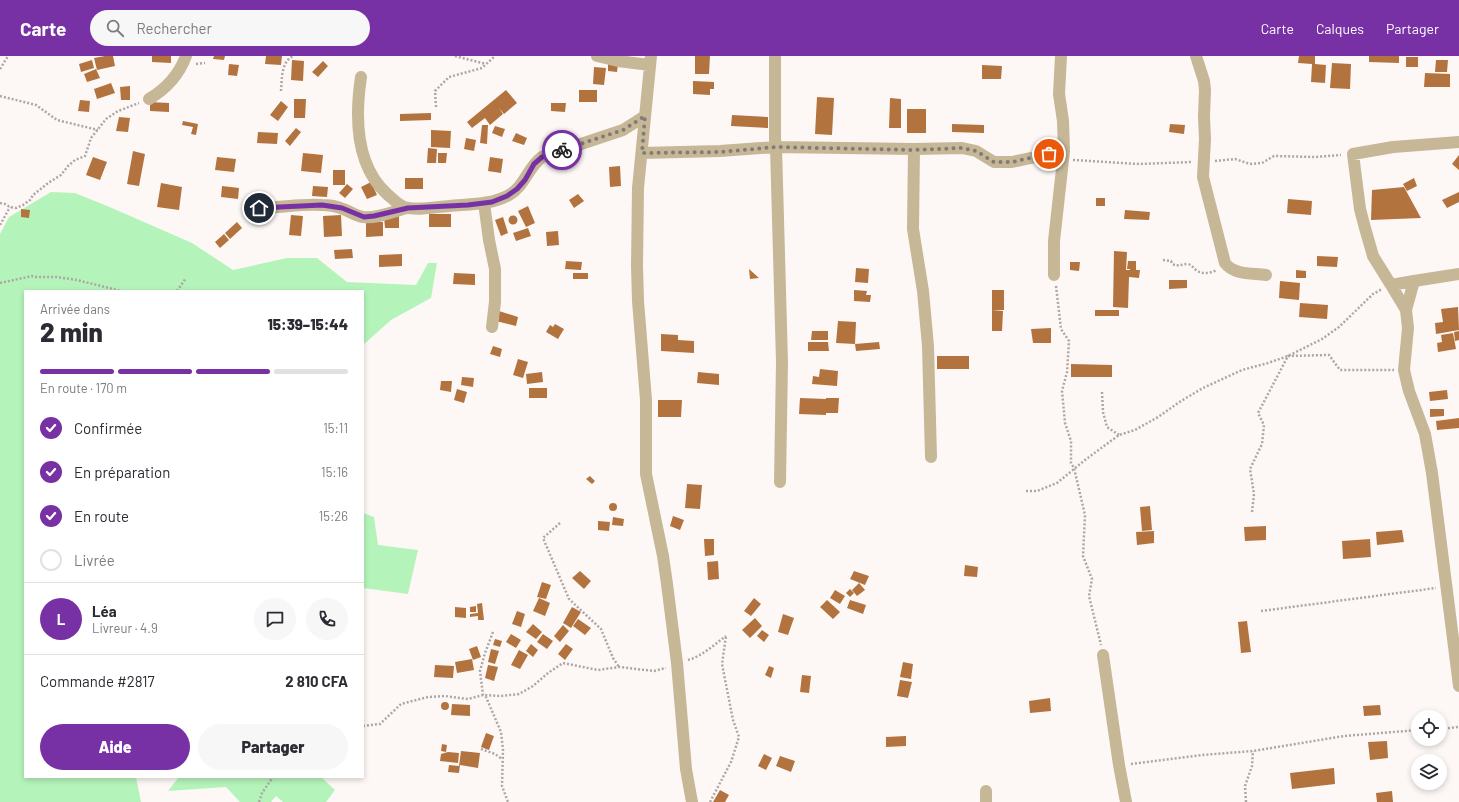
<!DOCTYPE html>
<html lang="fr">
<head>
<meta charset="utf-8">
<style>
	:root { --surface:#fff; --page:#f7f7f7; --text:#2b2b33; --muted:#7c7c81; --line:#e1e1e2; --accent:#7831a5 }
	body { margin:0; font-family:Barlow,sans-serif; background:var(--page); color:var(--text); height:100vh; display:flex; flex-direction:column; font-size:15px; white-space:nowrap }
	* { box-sizing:border-box; margin:0 }
	p { font-size:13px; color:var(--muted) }
	.icon { flex:none; width:22px; height:22px; fill:none; stroke:currentColor; stroke-width:2; stroke-linecap:round; stroke-linejoin:round }
	.map { position:relative; flex:1; overflow:hidden }
	.details { position:absolute; left:24px; top:234px; width:340px; height:488px; display:flex; flex-direction:column; background:var(--surface); border-radius:0px; box-shadow:0 2px 6px #0003 }
	.details>* { flex:none }
	.fabs { position:absolute; left:1411px; top:654px; display:grid; gap:8px }
	.fabs a { display:grid; place-items:center; width:36px; height:36px; border-radius:50%; background:var(--surface); box-shadow:0 2px 6px #0003; font-size:20px }
	.pin { position:absolute; display:grid; place-items:center; width:34px; height:34px; color:#fff; margin:-17px; border:2px solid #fff; border-radius:50%; box-shadow:0 1px 4px #0007 }
	.courier { position:absolute; display:grid; place-items:center; width:40px; height:40px; margin:-20px; border:3px solid #7831a5; border-radius:50%; background:#fff; color:#222; box-shadow:0 1px 5px #0007 }
	.head em { font-style:normal; font-weight:800 }
	.head div { display:flex; flex-direction:column-reverse }
	.head { display:flex; align-items:center; justify-content:space-between; height:68px; padding:0 16px }
	h1 { font-size:26px; font-weight:800; line-height:30px }
	.bar { display:grid; grid-template-columns:repeat(4,1fr); gap:6px 4px; align-content:center; height:48px; padding:0 16px }
	.bar i { height:5px; border-radius:3px; background:var(--line) }
	.bar .on { background:var(--accent) }
	.bar p { grid-column:span 4 }
	.line { display:flex; align-items:center; gap:10px; padding:0 16px; border-top:1px solid var(--line) }
	.line div { flex:1 }
	.round { display:grid; place-items:center; flex:none; width:42px; height:42px; border-radius:21px; background:var(--page) }
	ol { padding:0 16px; list-style:none }
	li { display:flex; align-items:center; gap:12px; height:44px }
	li p { margin-inline-start:auto }
	li .icon { padding:4px; border-radius:50%; background:var(--accent); color:#fff; stroke-width:4 }
	li:last-child { color:var(--muted) }
	li i { width:22px; height:22px; border:2px solid var(--line); border-radius:50% }
	.primary-button { display:flex; gap:8px; margin-top:auto; padding:8px 16px }
	.primary-button a { flex:1; height:46px; border-radius:24px; background:var(--accent); color:#fff; font-size:16px; font-weight:800; line-height:46px; text-align:center }
	.primary-button a+a { background:var(--page); color:var(--text) }
	header { display:flex; align-items:center; gap:24px; box-sizing:border-box; height:56px; padding:0 20px; background:var(--accent); color:#fff }
	header strong { font-size:19px }
	nav { display:flex; gap:22px; margin-inline-start:auto; font-size:14px }
	.search { width:280px; height:36px; background:var(--page); display:flex; align-items:center; gap:10px; box-sizing:border-box; padding:0 14px; border-radius:22px; color:var(--muted); font-size:15px }
	.map>svg:first-child { display:block }
</style>
</head>
<body>
<header>
<strong>Carte</strong>
<div class="search"><svg class="icon" aria-label="search" viewBox="0 0 24 24"><circle cx="10" cy="10" r="6"/><path d="M15 15l6 6"/></svg>Rechercher</div>
<nav><a>Carte</a><a>Calques</a><a>Partager</a></nav>
</header>
<div class="map">
<svg width="1459" height="746" viewBox="0 0 1459 746">
	<rect width="100%" height="100%" fill="#fdf8f6"/>
	<path fill="#b4f4ba" d="M51,136L75,137L112,152L192,187L233,214L287,202H317L347,226L416,229L428,207H437L431,242L391,264L363,289V235H25V721H136L141,746H0V178L9,161Z
		M363,457L374,461L378,489L418,494L408,538L363,532Z
		M179,721H321L335,734L326,746H283L276,740L271,746H240L226,731L168,735Z"/>
	<path fill="#b2733f" d="M105,0H113L115,10L97,14L94,2Z
		M152,0H171V7L152,6Z
		M214,0H225L224,4L213,3Z
		M266,0H282L281,9L265,8Z
		M695,0H710L709,18H695Z
		M1299,0H1315V8L1326,9L1325,27L1311,26L1312,8L1298,7Z
		M1369,0H1399V7L1369,6Z
		M1406,1H1418V11H1406Z
		M92,4L94,12L81,16L79,8Z
		M292,4L304,5L303,25L291,24Z
		M1436,4H1448L1447,16H1435Z
		M323,5L328,10L318,21L312,16Z
		M1332,7L1351,8L1350,33L1330,32Z
		M229,8L239,9L237,20L228,19Z
		M608,8H618L617,16L608,15Z
		M982,9L1002,10L1001,23H982Z
		M594,11L606,12L604,29L593,28Z
		M96,13L100,22L87,26L84,18Z
		M1425,17L1450,18V31H1424Z
		M693,25L714,26V33H710V39L693,38Z
		M111,27L115,37L97,43L94,33Z
		M130,30V44H121L120,31Z
		M506,34L517,47L504,58L499,52L503,58L490,69L485,62L472,72L467,66Z
		M579,34H597V46H579Z
		M817,41L834,42L832,79L815,78Z
		M890,42L901,43V72H889Z
		M294,43H306L305,62H294Z
		M80,44L90,45L89,56L78,55Z
		M281,45L288,51L278,65L270,59Z
		M150,46L169,47V56L150,55Z
		M551,47H566L565,56L551,55Z
		M907,53H926V77H907Z
		M431,57V64L400,65V58Z
		M732,59L768,61V72L731,70Z
		M119,61L130,62L128,76L116,75Z
		M183,65L198,68L196,79L191,78L193,71L182,69Z
		M952,68L984,69V77L952,76Z
		M1170,68L1185,69L1184,78L1169,76Z
		M482,69H488L487,88L480,87Z
		M495,70L505,73L502,81L492,77Z
		M296,72L301,76L290,90L285,85Z
		M431,74L451,75L450,92L431,91Z
		M258,76L278,77L277,88L257,87Z
		M516,77L527,82L524,89L512,85Z
		M466,82L476,84L474,95L464,93Z
		M428,92L437,93L436,107H427Z
		M133,95L145,98L139,130L127,128Z
		M303,97L323,99L321,117L301,115Z
		M438,97H447L446,107H438Z
		M1459,99V114L1452,108Z
		M93,101L107,106L100,124L86,119Z
		M217,101L236,103L234,116L215,114Z
		M490,101L503,103L501,117L488,115Z
		M620,110L621,130L610,131L609,111Z
		M333,114H345V129H333Z
		M405,122H423V133H405Z
		M1414,122L1417,130L1407,135L1403,128Z
		M371,126L377,139L367,143L361,131Z
		M161,127L182,131L179,154L157,151Z
		M347,128L353,133L345,142L339,137Z
		M222,130L239,132L238,143L221,141Z
		M313,130L328,131L327,141L312,140Z
		M1404,131L1421,162L1371,164L1372,134Z
		M1459,136V146L1447,152L1442,144Z
		M578,138L584,145L574,152L569,144Z
		M1096,142H1105V150H1096Z
		M1288,143L1312,145L1311,159L1287,157Z
		M528,150L535,167L526,171L518,155Z
		M21,153L30,154L29,162L21,161Z
		M1125,154L1150,156L1149,164L1124,163Z
		M429,158H451V171H429Z
		M291,159L303,160L301,180L289,179Z
		M341,159L342,180L324,181L323,160Z
		M508.5 164a4.5 4.5 0 1 1 9 0a4.5 4.5 0 1 1-9 0Z
		M399,160V172H385L384,161Z
		M503,161L508,177L501,180L495,164Z
		M237,166L242,172L230,183L225,177Z
		M366,166H383V180L366,181Z
		M528,172L531,180L516,185L513,177Z
		M558,175L559,189L547,190L546,176Z
		M224,178L229,184L220,192L215,186Z
		M352,193L353,202L335,203L334,194Z
		M1114,195L1127,196L1126,214H1130V219V213H1127L1128,205H1136V214H1140L1139,222L1129,221L1128,252L1113,251Z
		M402,198V210L379,211V199Z
		M1317,200L1338,201L1337,211L1317,210Z
		M566,205L582,206L581,214L565,213Z
		M1070,206H1080L1079,215L1070,214Z
		M856,212L869,213L868,227L855,226Z
		M749,213L759,222L750,223Z
		M1296,214L1306,215V222H1296Z
		M454,217L475,218V229L453,228Z
		M573,217H588V223H573Z
		M1169,224H1187V232L1169,233Z
		M1280,225L1300,227L1299,244L1279,242Z
		M854,234L867,235L866,239H871L870,246L854,245Z
		M992,234H1004V254H992Z
		M1300,247L1328,249L1327,263L1299,261Z
		M1458,251L1459,274L1436,278L1435,267L1443,266L1441,253Z
		M992,254L1003,255L1002,275H992Z
		M1095,254H1119V260H1095Z
		M499,255L518,261L516,270L496,265Z
		M838,265L856,266L855,288L836,287Z
		M555,268L564,273L558,283L546,276L550,269L553,271Z
		M1051,272V287H1033L1031,273Z
		M812,275H828V284H811Z
		M1459,275V284L1455,285L1454,276Z
		M1453,277L1456,293L1438,296L1437,287L1442,286L1441,279Z
		M661,278L678,279V284L694,285V297L661,295Z
		M808,286H828L829,295H808Z
		M879,286L880,293L856,295L855,288Z
		M493,290L502,293L500,301L490,298Z
		M937,300H969V313H937Z
		M518,303L528,306L523,322L513,319Z
		M1071,308L1112,309V321H1071Z
		M820,313L838,315L837,330L812,328L813,320L819,321Z
		M542,316L543,326L527,328L526,318Z
		M698,316L719,318V329L697,327Z
		M462,321L474,322L473,331L461,329Z
		M441,325H452L451,336L440,334Z
		M529,332H547V342H529Z
		M457,333L467,336L464,347L454,344Z
		M1447,334L1448,343L1430,345L1429,336Z
		M800,342L826,343V350V342H839L838,357H826V359L799,358Z
		M658,344H682L681,361H658Z
		M1430,353H1444V360L1430,361Z
		M1459,362V372L1437,374L1436,365Z
		M590,420L595,425L592,428L586,423Z
		M687,428L702,429L700,453L685,452Z
		M609 451a4 4 0 1 1 8 0a4 4 0 1 1-8 0Z
		M1150,450L1152,474L1142,475L1140,451Z
		M673,460L684,464L680,474L670,470Z
		M613,461L624,463L623,470L612,469Z
		M598,465L610,466L609,475L598,474Z
		M1266,470V484L1245,485L1244,471Z
		M1402,474L1404,486L1377,489L1376,476Z
		M1154,475V487L1137,489L1136,476Z
		M704,483H714V499L705,500Z
		M1370,483L1371,501L1343,503L1342,485Z
		M718,505L719,523L708,524L707,506Z
		M965,509L978,511L977,521L964,520Z
		M580,515L591,525L584,533L572,522Z
		M854,515L869,520L865,529L850,523Z
		M542,526L551,529L546,543L537,541Z
		M859,527L865,534L857,540L852,534Z
		M850,533L854,537L850,541L846,537Z
		M835,534L845,540L840,548L830,542Z
		M539,542L550,547L545,560L533,555Z
		M754,542L761,548L751,560L744,555Z
		M827,544L840,556L833,563L820,551Z
		M850,544L866,549L863,558L847,552Z
		M482,547L484,564H478V560L470,561V558L478,557L477,548Z
		M476,550V556H470V551Z
		M455,551L466,552V562L455,561Z
		M572,551L581,556L571,572L563,567Z
		M517,555L525,558L521,571L512,568Z
		M783,558L794,562L788,579L778,576Z
		M755,562L762,570L750,582L742,574Z
		M578,563L591,572L585,579L573,570Z
		M1247,565L1251,596L1241,597L1238,566Z
		M533,568L542,576L536,583L526,576Z
		M563,569L569,575L560,586L554,580Z
		M762,574L769,579L764,586L757,580Z
		M511,578L521,584L516,592L506,586Z
		M543,578L553,585L547,593L537,586Z
		M495,583L502,585L500,591L493,589Z
		M531,588L538,594L533,601L526,595Z
		M566,588L573,593L565,604L558,598Z
		M477,590L481,601L473,604L469,593Z
		M491,593L499,595L495,608L488,606Z
		M519,594L528,599L520,613L511,609Z
		M472,603L474,614L457,617L455,606Z
		M903,606L913,608L911,623L900,621Z
		M435,609L454,610L453,622L434,621Z
		M488,609L498,611L494,625L485,622Z
		M769,610L774,612L771,622L765,619Z
		M802,619L811,620L809,637L800,636Z
		M900,624L912,626L908,642L897,640Z
		M1050,642L1051,655L1030,657L1029,645Z
		M441 650a4 4 0 1 1 8 0a4 4 0 1 1-8 0Z
		M452,648L470,649V660L451,659Z
		M1380,649L1381,659L1364,660L1363,650Z
		M486,677L494,680L489,694L481,691Z
		M906,680V690L886,691V681Z
		M1387,685L1388,702L1370,704L1368,686Z
		M442,688L447,689L446,696L441,695Z
		M461,695L480,697L478,712L460,709L459,717L448,716L449,709L459,710Z
		M448,696L459,697L458,707L440,705L441,698Z
		M764,698L772,702L766,714L758,710Z
		M780,700L795,705L791,716L776,710Z
		M1334,712L1335,728L1292,733L1290,717Z
		M720,734L729,739L725,746H713Z
		M1392,735L1393,746H1377L1376,737Z"/>
	<g fill="none" stroke-linecap="round" stroke-linejoin="round">
		<path stroke="#ada6a4" stroke-width="2.5" stroke-dasharray="2 2" stroke-linecap="butt" d="M455,0L486,8
			M196,8L205,7
			M0,13L8,0
			M281,35C282,23 281,6 293,0
			M0,40L36,49L57,64L98,74
			M436,51L435,35L449,21L482,12L495,0
			M1073,104L1139,108L1192,106
			M1215,105L1235,103L1250,108L1262,107L1274,100L1315,101L1341,99
			M0,147L5,148L10,151L16,152L23,149L30,144L33,139L48,127L61,119L68,110L75,104L85,100L91,82L106,63L118,55L139,47
			M0,169L10,151
			M1163,204L1171,205L1172,208C1180,211 1181,208 1188,208C1192,209 1193,212 1196,214C1203,219 1210,217 1217,214
			M0,227L32,220L36,221H57L77,224L121,235
			M1056,230L1061,273L1069,285L1067,316L1062,335L1065,367L1071,385V407L1074,412L1085,459L1083,500L1092,523L1089,540L1101,589
			M177,235L186,222
			M1102,336L1103,356L1107,371L1119,379
			M1026,435H1037L1057,427L1085,404L1119,379L1135,374L1158,361L1181,345L1203,332L1242,314L1268,307L1288,300L1322,283L1339,271L1373,238L1382,233
			M1252,456L1254,438L1250,413L1262,388L1264,369L1258,357L1288,300L1329,299L1340,314H1394
			M560,467L543,482L569,543L601,573L613,602L619,611
			M1261,555L1436,532
			M493,576L485,597L480,615L483,639L486,641L501,676L503,694L502,730L508,746
			M688,604C702,600 714,589 726,580
			M363,670L380,668L401,648L428,641L445,640L468,643L483,639L501,640L519,638L533,630L548,617L563,607L598,614L619,611L654,615L666,612
			M1440,673L1459,671
			M481,693L495,698L502,703
			M1131,708L1202,699L1253,695L1344,680L1418,674
			M259,746L262,737L273,721
			M710,746L731,706L739,681L733,664L722,608L726,580
			M1246,746L1245,730L1252,710L1253,695"/>
		<path stroke="#c6b797" stroke-width="12" d="M597,0L618,5L650,9
			M651,0L638,132L637,210L638,245L646,344V418L663,500L667,528L677,607L686,713L692,746
			M775,0V83L776,91L782,306L780,426
			M1196,0L1204,25L1205,34L1204,61L1205,83L1203,121L1225,207C1234,219 1252,217 1266,219
			M361,21C355,61 355,109 387,138C392,142 397,148 404,151C417,155 435,151 449,150C469,148 491,149 509,139C525,130 528,111 542,101L623,74L645,60
			M149,43C166,33 179,19 186,0
			M914,93L913,173L923,235L928,290L931,401
			M642,97L720,95L776,91L914,93L962,92L976,95L994,106H1012L1064,95
			M484,147L489,184L495,213V246L492,271
			M248,151C273,154 297,147 322,149C329,149 336,150 343,153C349,155 356,160 363,161C377,163 394,155 408,152
			M1459,218L1414,225L1406,254L1408,272L1404,314L1409,335L1425,378L1432,417L1459,630
			M1054,219V185L1064,95L1063,65L1059,38L1061,0
			M1414,225L1391,229L1373,200L1365,172L1360,153L1353,98L1393,91L1459,86
			M1391,229L1406,254
			M1103,599L1119,709L1126,746
			M986,746V735"/>
	</g>
	<g fill="none" stroke-linecap="round" stroke-linejoin="round">
		<path stroke="#827b77" stroke-width="4" stroke-dasharray="0 7.2" d="M562,94L623,74L645,60L642,97L720,96L776,91L914,94L962,92L976,95L994,106H1012L1049,98"/>
		<path stroke="#7831a5" stroke-width="5" d="M259,152L322,149L342,152L364,161L374,160L408,152L468,149L492,146L507,140L517,133L525,124L534,108L542,101L562,94"/>
	</g>
</svg>
<div class="fabs">
<a><svg class="icon" aria-label="locate" viewBox="0 0 24 24"><circle cx="12" cy="12" r="6"/><path d="M12 2v4M12 18v4M2 12h4M18 12h4"/></svg></a>
<a><svg class="icon" aria-label="layers" viewBox="0 0 24 24"><path d="M12 4l9 5-9 5-9-5zM3 14l9 5 9-5"/></svg></a>
</div>
<div class="pin" style="left:1049px;top:98px;background:#ea580c"><svg class="icon" aria-label="bag" viewBox="0 0 24 24"><path d="M5 8h14l-1 12H6zM9 8a3 3 0 0 1 6 0"/></svg></div>
<div class="pin" style="left:259px;top:152px;background:#1f2937"><svg class="icon" aria-label="home" viewBox="0 0 24 24"><path d="M3 11l9-7 9 7M6 9v11h12V9"/></svg></div>
<div class="courier" style="left:562px;top:94px"><svg class="icon" aria-label="bike" viewBox="0 0 24 24"><circle cx="6" cy="16" r="4"/><circle cx="18" cy="16" r="4"/><path d="M6 16l4-8h5l3 8M10 8l3 8H6M13 5h3"/></svg></div>
<section class="details">
<div class="head"><div><h1>2 min</h1><p>Arrivée dans</p></div><em>15:39–15:44</em></div>
<div class="bar"><i class="on"></i><i class="on"></i><i class="on"></i><i></i><p>En route · 170 m</p></div>
<ol>
<li><svg class="icon" aria-label="check" viewBox="0 0 24 24"><path d="M5 12l5 5 9-10"/></svg>Confirmée<p>15:11</p></li>
<li><svg class="icon" aria-label="check" viewBox="0 0 24 24"><path d="M5 12l5 5 9-10"/></svg>En préparation<p>15:16</p></li>
<li><svg class="icon" aria-label="check" viewBox="0 0 24 24"><path d="M5 12l5 5 9-10"/></svg>En route<p>15:26</p></li>
<li><i></i>Livrée</li>
</ol>
<div class="line" style="height:72px"><b class="round" style="background:var(--accent);color:#fff">L</b><div><b>Léa</b><p>Livreur · 4.9</p></div><a class="round"><svg class="icon" aria-label="chat" viewBox="0 0 24 24"><path d="M4 5h16v11H9l-5 4z"/></svg></a><a class="round"><svg class="icon" aria-label="phone" viewBox="0 0 24 24"><path d="M5 4h4l2 5-3 2q2 4 5 5l2-3 5 2v4C11 20 4 13 5 4z"/></svg></a></div>
<div class="line" style="height:52px"><div>Commande #2817</div><b>2 810 CFA</b></div>
<div class="primary-button"><a>Aide</a><a>Partager</a></div>
</section>
</div>
</body>
</html>
